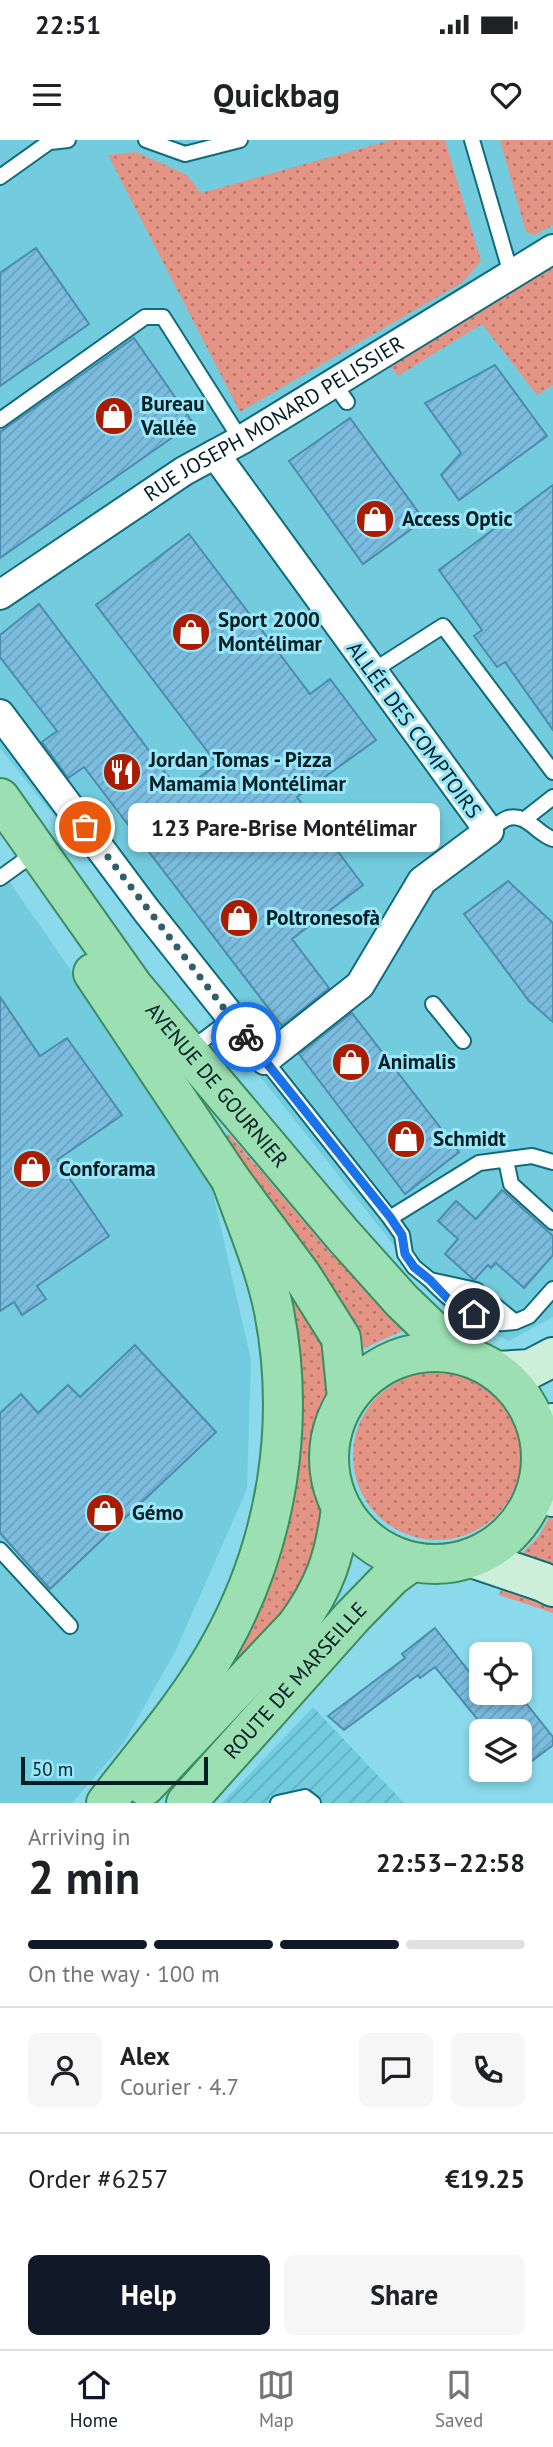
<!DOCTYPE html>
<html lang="en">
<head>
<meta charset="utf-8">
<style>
	:root { --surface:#fff; --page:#f6f6f6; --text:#202124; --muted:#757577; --line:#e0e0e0; --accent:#111827 }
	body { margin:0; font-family:"PT Sans",sans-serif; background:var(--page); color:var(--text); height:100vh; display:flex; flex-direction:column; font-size:26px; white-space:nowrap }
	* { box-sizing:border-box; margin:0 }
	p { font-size:23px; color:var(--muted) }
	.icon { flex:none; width:38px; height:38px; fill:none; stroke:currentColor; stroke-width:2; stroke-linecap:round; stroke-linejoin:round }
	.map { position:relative; height:1663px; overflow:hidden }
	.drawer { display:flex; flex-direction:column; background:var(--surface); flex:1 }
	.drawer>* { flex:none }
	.buttons { position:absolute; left:469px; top:1502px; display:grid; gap:14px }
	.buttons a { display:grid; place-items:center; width:63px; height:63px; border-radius:10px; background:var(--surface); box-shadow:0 4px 10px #0003; font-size:35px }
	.scale { position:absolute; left:21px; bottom:18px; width:187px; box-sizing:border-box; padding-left:7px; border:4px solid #001d24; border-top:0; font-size:19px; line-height:24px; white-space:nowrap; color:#001d24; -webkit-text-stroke:5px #97e7f8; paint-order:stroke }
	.pin { position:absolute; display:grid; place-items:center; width:60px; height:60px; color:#fff; margin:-30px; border:4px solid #fff; border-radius:50%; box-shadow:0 2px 7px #0007 }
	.courier { position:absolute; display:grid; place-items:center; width:70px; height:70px; margin:-35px; border:5px solid #1a73e8; border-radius:50%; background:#fff; color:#222; box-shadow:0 2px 9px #0007 }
	.bubble { position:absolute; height:49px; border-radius:10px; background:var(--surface); box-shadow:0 4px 10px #0003; font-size:23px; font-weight:700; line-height:49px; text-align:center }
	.headline em { font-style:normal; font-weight:700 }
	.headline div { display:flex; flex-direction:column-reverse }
	.headline { display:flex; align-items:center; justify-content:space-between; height:119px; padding:0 28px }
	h1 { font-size:46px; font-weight:700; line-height:52px }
	.bar { display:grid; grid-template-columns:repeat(4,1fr); gap:10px 7px; align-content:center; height:84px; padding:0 28px }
	.bar i { height:9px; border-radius:5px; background:var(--line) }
	.bar .selected { background:var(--accent) }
	.bar p { grid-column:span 4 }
	.line { display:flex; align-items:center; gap:18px; padding:0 28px; border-top:2px solid var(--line) }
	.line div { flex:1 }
	.round { display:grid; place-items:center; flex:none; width:74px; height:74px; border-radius:10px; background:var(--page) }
	.action { display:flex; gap:14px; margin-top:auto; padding:14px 28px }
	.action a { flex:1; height:80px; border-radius:10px; background:var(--accent); color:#fff; font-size:28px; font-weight:700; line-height:80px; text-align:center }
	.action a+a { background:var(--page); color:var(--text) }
	.status { display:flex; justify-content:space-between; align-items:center; height:49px; padding:0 35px; background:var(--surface); direction:ltr }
	.status svg { height:19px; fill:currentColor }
	header { display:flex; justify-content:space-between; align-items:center; height:91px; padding:0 28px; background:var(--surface); font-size:32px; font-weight:700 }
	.tab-bar { display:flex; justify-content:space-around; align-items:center; height:98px; border-top:2px solid var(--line); background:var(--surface); font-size:19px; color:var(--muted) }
	.tab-bar a { display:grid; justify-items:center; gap:4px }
	.tab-bar .selected { color:var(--accent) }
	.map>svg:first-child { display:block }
</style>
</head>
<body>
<div class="status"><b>22:51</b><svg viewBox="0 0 49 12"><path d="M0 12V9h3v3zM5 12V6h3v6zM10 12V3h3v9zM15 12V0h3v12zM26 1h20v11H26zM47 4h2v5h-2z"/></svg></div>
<header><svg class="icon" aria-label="menu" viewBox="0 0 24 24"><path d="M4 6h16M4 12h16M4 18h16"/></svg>Quickbag<svg class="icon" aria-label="heart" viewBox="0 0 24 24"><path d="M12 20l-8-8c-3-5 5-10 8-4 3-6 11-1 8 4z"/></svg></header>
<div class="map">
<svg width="553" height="1663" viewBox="0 0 553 1663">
	<defs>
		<pattern id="industrial-furrows" width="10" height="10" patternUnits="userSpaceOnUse" patternTransform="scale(1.75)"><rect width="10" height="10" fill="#72ccde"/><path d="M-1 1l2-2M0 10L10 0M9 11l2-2" fill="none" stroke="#61afbe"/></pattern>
		<pattern id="grass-dots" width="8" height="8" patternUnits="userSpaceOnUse" patternTransform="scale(1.75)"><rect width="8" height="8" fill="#e49484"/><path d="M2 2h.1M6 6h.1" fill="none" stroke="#b6786c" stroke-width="1.8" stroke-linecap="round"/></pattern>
		<pattern id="building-hatch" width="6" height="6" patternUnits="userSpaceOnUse" patternTransform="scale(1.75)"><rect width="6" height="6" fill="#7cbddf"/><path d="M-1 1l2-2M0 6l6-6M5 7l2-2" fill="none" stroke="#69a2bf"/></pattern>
	</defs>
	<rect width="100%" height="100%" fill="#8adaeb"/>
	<path fill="#72ccde" d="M0,0H553V1177L509,1201L446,1171L0,608Z
		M0,728L207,1027L251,1220L247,1349L175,1512L123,1604L72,1663H0Z"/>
	<path fill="url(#industrial-furrows)" d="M313,1567L404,1663H222Z"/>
	<path fill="url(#grass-dots)" d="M391,0H445L481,121L463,142L240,272L108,15L136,12L187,35L201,53Z
		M500,0H553V85L535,95L526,92Z
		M553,125V245L537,255L482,184L398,236L390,226Z
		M229,994L332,1115L368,1139L411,1187L356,1212L219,997Z
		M270,1103L311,1162L337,1238L319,1285L314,1318L326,1389L299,1464L161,1608L271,1420Z
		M353 1316a84 84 0 1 1 168 0a84 84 0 1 1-168 0Z
		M550,1376L553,1380V1432L518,1417L538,1397Z
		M502,1448L553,1462V1473L499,1455Z"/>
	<path fill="url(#building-hatch)" stroke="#4c8cad" stroke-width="2" d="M36,108L89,184L0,246V133Z
		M134,198L193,283L0,418V292Z
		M495,225L547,296L459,360L441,335L461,313L425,263Z
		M350,278L424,380L363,424L289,321Z
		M553,345V590L505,522L497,527L474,496L482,490L439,430Z
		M189,394L310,554L330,539L376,600L297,657L363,745L292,799L329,848L282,886L84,627L68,638L42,602L57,591L0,517V495L39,464L180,652L217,624L96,465Z
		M508,741L553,783V882L529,861L464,774Z
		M0,857L40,916L67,898L122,975L57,1020L109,1096L37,1146L46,1159L22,1175L14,1162L0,1171Z
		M352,873L459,1012L405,1054L299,914Z
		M502,1050L553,1096V1115L524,1148L496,1123L491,1128L488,1125L474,1140L445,1114L458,1099L438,1081L456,1061L476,1079Z
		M135,1205L216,1292L50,1449L0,1393V1273L21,1254L38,1273L68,1245L80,1257Z
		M435,1488L471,1534L481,1525V1552H517L553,1597V1605L520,1630V1591H487L435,1527L420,1538L418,1535L344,1590L328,1576L405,1518L402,1514Z"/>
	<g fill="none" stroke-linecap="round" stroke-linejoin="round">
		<g stroke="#0f6c7c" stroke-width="18">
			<path id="service" d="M146,0L185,14L240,0
				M472,0L511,134
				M50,2L68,0
				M0,37L52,0
				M333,242L347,262
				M0,280L145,177H163L241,300
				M371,532L443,486L553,632
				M525,679L553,657
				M489,691C494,687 502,680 508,678C527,673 537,694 553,699
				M0,738L36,712
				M433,864L463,901
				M190,910L231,879
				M265,920L390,1078L479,1023L532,1016L553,1022
				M506,1020L511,1044L553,1082
				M390,1078L402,1095L405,1114L414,1127L430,1140L476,1150L515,1182L529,1176L553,1149
				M430,1140C446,1157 474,1181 498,1183C503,1184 510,1182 515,1182
				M0,1410L70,1486
				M278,1663L305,1657L313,1663"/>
		</g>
		<g stroke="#0f6c7c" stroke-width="32">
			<g id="minor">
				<path id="s1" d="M0,455L184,331L241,300L553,109"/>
				<path d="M0,574L146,770L265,920L360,845L422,741L489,691L215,314"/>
			</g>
		</g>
		<g stroke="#0f6c7c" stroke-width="42">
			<path id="secondary" d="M496,1231L530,1229L553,1217
				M540,1299L553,1283
				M541,1334L553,1357
				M472,1418L543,1442L553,1447"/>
		</g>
		<g stroke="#3a8d5f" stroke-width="42">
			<g id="primary">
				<path id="s2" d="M0,658L133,846L342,1094L402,1161L456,1213"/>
				<path d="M93,833L231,1040L302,1136L341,1198L347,1258"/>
				<circle cx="435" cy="1318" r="106"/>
				<path d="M145,1646L296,1486C325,1447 335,1416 341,1368"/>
				<path d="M106,1663C146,1611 190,1561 221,1504C277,1403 296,1284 274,1171C265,1126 246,1083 231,1040"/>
				<path id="s3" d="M186,1663L353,1476L391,1437L411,1422"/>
			</g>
		</g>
		<use href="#service" stroke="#fff" stroke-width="14"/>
		<use href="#minor" stroke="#fff" stroke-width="28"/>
		<use href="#secondary" stroke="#cdefd9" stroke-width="38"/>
		<use href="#primary" stroke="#9bdfb2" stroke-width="38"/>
	</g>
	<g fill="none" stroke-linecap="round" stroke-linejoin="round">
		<path stroke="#305f6a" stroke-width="7" stroke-dasharray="0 12.6" d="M85,687L246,897"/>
		<path stroke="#1a73e8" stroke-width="9" d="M246,897L390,1077L402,1095L405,1114L414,1127L430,1140L448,1159L474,1174"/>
	</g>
	<defs>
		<g id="shop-disc" transform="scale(2.0125)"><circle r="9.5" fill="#aa1b00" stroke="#97e7f8"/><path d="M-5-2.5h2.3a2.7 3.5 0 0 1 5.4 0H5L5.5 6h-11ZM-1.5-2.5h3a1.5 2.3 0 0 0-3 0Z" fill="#fff"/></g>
		<g id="restaurant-disc" transform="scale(2.0125)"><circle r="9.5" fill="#aa1b00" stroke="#97e7f8"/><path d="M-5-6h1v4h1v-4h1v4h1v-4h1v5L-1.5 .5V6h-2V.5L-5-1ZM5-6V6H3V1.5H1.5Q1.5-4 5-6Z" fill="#fff"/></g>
	</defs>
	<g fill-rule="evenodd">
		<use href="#shop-disc" x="114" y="276"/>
		<use href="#shop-disc" x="375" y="379"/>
		<use href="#shop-disc" x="191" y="492"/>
		<use href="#restaurant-disc" x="122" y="632"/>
		<use href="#shop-disc" x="239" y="778"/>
		<use href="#shop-disc" x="351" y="922"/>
		<use href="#shop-disc" x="406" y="999"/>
		<use href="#shop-disc" x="32" y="1029"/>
		<use href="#shop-disc" x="105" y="1373"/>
	</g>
	<g text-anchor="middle" stroke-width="6" stroke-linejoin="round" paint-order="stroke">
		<g font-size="21" font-weight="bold" fill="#001d24" stroke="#97e7f8" text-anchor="start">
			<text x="141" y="271">Bureau<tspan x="141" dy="24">Vallée</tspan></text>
			<text x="402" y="386">Access Optic</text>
			<text x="218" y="487">Sport 2000<tspan x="218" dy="24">Montélimar</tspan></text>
			<text x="149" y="627">Jordan Tomas - Pizza<tspan x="149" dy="24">Mamamia Montélimar</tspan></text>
			<text x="266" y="785">Poltronesofà</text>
			<text x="378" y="929">Animalis</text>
			<text x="433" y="1006">Schmidt</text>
			<text x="59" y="1036">Conforama</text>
			<text x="132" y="1380">Gémo</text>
		</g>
		<g font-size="21" fill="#001d24" stroke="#97e7f8">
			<text dy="7" stroke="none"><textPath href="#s1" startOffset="326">RUE JOSEPH MONARD PELISSIER</textPath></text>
			<text transform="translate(414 590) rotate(54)" y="7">ALLÉE DES COMPTOIRS</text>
			<text dy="7" stroke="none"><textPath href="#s2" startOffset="360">AVENUE DE GOURNIER</textPath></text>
			<text dy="7" stroke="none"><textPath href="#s3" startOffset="164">ROUTE DE MARSEILLE</textPath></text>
		</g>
	</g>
</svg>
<div class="buttons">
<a><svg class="icon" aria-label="locate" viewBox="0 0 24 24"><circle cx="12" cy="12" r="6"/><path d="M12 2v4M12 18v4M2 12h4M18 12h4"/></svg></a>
<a><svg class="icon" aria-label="layers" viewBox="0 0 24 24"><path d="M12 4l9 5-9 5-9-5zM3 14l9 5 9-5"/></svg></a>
</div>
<div class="scale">50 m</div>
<div class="pin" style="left:85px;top:687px;background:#ea580c"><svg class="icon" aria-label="bag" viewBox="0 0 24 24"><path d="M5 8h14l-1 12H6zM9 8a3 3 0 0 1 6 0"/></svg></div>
<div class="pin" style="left:474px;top:1174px;background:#1f2937"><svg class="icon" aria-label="home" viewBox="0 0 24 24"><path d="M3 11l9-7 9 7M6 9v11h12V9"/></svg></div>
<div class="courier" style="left:246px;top:897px"><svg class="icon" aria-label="bike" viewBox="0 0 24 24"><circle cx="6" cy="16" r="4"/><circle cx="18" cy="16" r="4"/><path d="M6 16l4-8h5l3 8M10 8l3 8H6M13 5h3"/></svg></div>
<div class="bubble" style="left:128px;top:663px;width:312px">123 Pare-Brise Montélimar</div>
</div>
<section class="drawer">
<div class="headline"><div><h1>2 min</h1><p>Arriving in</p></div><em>22:53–22:58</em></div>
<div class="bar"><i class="selected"></i><i class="selected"></i><i class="selected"></i><i></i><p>On the way · 100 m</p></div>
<div class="line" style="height:126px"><a class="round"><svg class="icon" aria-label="person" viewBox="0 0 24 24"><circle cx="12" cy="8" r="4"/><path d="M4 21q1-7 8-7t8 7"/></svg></a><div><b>Alex</b><p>Courier · 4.7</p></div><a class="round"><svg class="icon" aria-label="chat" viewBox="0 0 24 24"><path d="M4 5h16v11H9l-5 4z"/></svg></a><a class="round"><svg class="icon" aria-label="phone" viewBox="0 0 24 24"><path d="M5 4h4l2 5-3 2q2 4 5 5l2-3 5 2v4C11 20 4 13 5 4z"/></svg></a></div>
<div class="line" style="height:91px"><div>Order #6257</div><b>€19.25</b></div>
<div class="action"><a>Help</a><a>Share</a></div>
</section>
<nav class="tab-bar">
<a class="selected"><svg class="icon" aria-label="home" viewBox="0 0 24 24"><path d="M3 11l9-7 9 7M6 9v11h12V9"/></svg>Home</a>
<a><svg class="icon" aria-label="map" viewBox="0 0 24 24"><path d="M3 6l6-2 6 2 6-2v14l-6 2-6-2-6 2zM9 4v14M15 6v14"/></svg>Map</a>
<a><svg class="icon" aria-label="saved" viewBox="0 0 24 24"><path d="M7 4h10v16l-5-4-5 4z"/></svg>Saved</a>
</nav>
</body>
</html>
